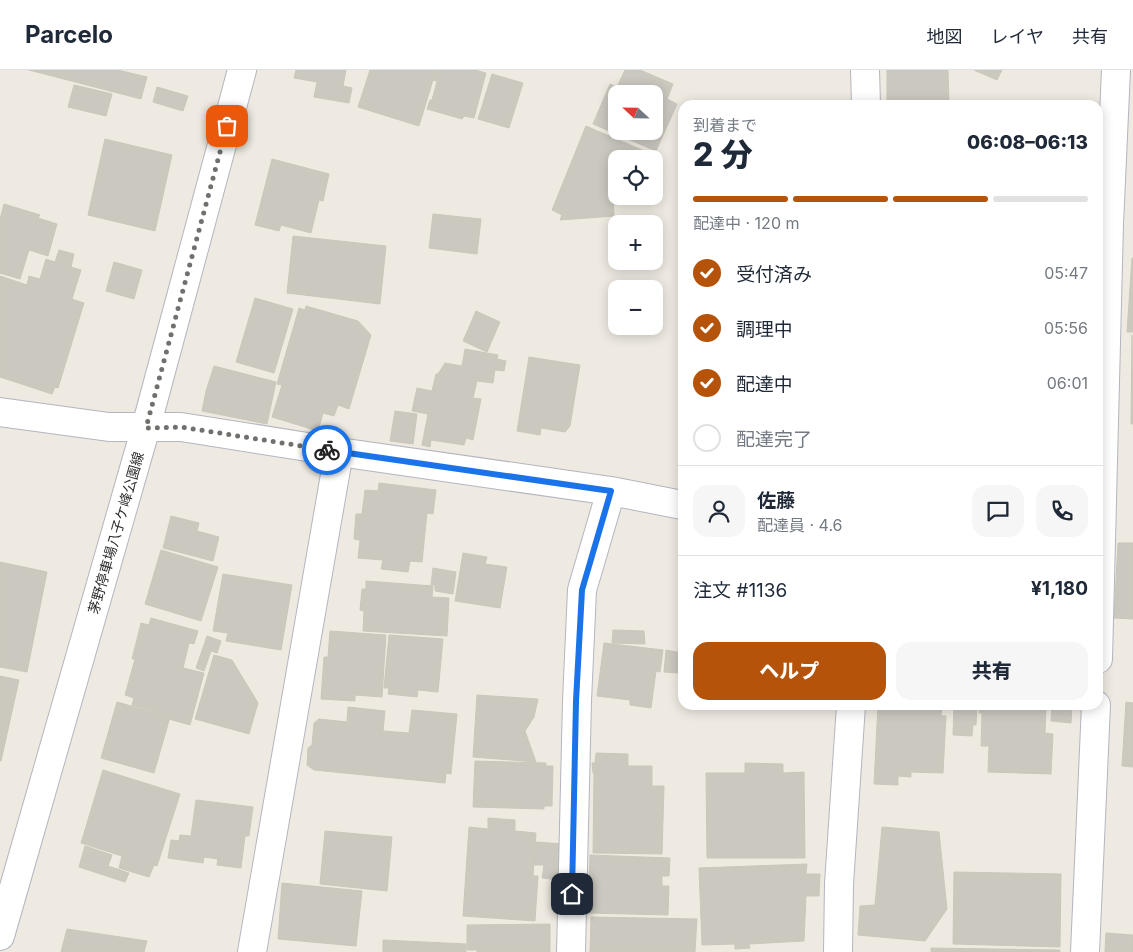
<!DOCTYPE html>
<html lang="ja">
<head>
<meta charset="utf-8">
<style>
	:root { --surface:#fff; --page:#f6f6f7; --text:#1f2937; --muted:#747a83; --line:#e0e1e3; --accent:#b45309 }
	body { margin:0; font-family:Inter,"Noto Sans JP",sans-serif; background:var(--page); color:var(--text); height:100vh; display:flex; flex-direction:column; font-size:19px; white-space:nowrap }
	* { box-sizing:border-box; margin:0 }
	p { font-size:16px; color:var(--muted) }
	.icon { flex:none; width:28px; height:28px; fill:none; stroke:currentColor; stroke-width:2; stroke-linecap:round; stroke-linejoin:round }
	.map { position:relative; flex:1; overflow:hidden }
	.side { position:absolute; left:678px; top:30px; width:425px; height:610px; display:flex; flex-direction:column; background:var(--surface); border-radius:15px; box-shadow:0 2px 12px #0003 }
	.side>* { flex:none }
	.needle { width:32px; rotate:292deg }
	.controls { position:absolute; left:608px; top:15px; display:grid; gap:10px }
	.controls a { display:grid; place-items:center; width:55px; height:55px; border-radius:10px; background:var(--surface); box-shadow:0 2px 12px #0003; font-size:25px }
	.pin { position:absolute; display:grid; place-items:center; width:42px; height:42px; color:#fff; margin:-21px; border-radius:10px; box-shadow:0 2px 8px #0006 }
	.courier { position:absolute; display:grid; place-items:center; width:50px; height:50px; margin:-25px; border:4px solid #1a73e8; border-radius:50%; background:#fff; color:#222; box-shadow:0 1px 6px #0007 }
	.overview em { font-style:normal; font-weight:800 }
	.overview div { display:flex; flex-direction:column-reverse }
	.overview { display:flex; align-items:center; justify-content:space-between; height:85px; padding:0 15px }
	h1 { font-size:32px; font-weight:800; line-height:38px }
	.bar { display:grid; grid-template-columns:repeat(4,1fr); gap:8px 5px; align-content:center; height:60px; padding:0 15px }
	.bar i { height:6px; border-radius:4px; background:var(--line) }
	.bar .on { background:var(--accent) }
	.bar p { grid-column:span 4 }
	.line { display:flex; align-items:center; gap:12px; padding:0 15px; border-top:1px solid var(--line) }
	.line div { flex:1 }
	.round { display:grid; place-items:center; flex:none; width:52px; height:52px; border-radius:15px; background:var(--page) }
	ol { padding:0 15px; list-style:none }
	li { display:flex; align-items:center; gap:15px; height:55px }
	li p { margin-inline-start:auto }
	li .icon { padding:5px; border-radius:50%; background:var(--accent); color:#fff; stroke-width:4 }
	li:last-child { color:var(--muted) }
	li i { width:28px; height:28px; border:2px solid var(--line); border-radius:50% }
	.primary-button { display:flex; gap:10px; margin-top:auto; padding:10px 15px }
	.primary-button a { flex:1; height:58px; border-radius:15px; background:var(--accent); color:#fff; font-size:20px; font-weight:800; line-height:58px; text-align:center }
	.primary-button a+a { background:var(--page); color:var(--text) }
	header { display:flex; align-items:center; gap:30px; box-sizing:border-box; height:70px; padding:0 25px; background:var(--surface); border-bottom:1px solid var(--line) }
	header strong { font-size:24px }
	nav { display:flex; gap:28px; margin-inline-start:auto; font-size:18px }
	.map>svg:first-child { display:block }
</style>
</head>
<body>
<header>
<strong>Parcelo</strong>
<nav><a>地図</a><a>レイヤ</a><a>共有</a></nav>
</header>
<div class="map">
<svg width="1133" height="882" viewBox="0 0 1133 882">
	<rect width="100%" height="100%" fill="#eeeae1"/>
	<path fill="#cac8bf" stroke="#cac7ba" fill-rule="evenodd" d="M29,0H118L147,7L141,29Z
		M296,0H346L343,16L352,18L349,33L314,27L317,12L294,8Z
		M370,0H439L436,11L433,10L419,56L358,37Z
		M440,0H475L486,3L474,48L464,46L462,49L427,39L430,30H432Z
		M625,0H640L673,14L667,29L677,34L656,81L593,54L610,14L617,17ZM616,24H654V61H616Z
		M887,0H948L949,35H887Z
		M974,0H1002L997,10Z
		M492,4L523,13L509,58L478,49Z
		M74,15L112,24L106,46L68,37Z
		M157,17L188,26L183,41L153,32Z
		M586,56L642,80L638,89H616V119L613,127L614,146L560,150L562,145L552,140Z
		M105,69L172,85L155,161L88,145Z
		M272,89L329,104L323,131L319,130L311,163L281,155L279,161L255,155Z
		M4,134L40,145L38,148L57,154L48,186L29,180L20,209L0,203V149Z
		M433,144L481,149L477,184L429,178Z
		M293,166L386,176L380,234L287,223Z
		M59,180L74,184L71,197L81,200L72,229L84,233L58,318L55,317L52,324L0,307V206L27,215L29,206L40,209L46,189L55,192Z
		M1132,188H1133V262H1127Z
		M114,192L142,200L134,229L106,221Z
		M255,228L293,239L274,303L236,292Z
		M306,236L358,251L371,265L349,339L338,335L334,346L323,343L318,361L272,347L282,315L277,314L299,238L305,240Z
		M476,241L500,252L487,282L463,271Z
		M1132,265L1133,354H1131Z
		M465,279L498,285L497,289L506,291L504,301L495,300L493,313L477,311L473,328L481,329L473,370L466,368L464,375L431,370L430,377L422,375L428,344L412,341L417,318L432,321L436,304H438L445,293L462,296Z
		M529,287L580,295L570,356L565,362L541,358L540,365L517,361Z
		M214,296L276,312L267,354L202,341L206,321Z
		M395,341L417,344L413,374L390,371Z
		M379,413L436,420L433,444L427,443L422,492L410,491L408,502L381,499L383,490L358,488L360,470L354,469L356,444H362L365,420L378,421Z
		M171,446L199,453L197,461L219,467L213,491L163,478Z
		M1118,473H1133V549L1114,548Z
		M161,480L218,497L201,551L145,534Z
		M463,483L487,487L485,494L507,497L500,538L455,531Z
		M0,492L47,502L27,602L0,597Z
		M433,498L456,502L453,524L435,521V515H431Z
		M223,504L292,515L281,580L226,571L228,563L213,561Z
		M366,511L433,516L432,527L449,528L447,566L363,561L364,541L360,540L362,519H366Z
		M151,548L198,561L194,574L189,573L183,598L204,603L190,655L169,649L170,646L132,635L134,628L125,625L135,589H132L141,553L149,555Z
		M613,560L644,561L645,574L612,573Z
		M330,561L386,565L382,627L355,625V631L321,629L324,587H328Z
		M389,565L443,569L438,622L418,620L417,627L388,624L389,618H384Z
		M207,566L221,571L217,583L211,581L204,601L196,598Z
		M604,573L663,580L660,602L656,601L651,638L630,635V630L597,626Z
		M666,580L682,583L679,603L664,602Z
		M214,585L232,590L258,633L249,664L195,649Z
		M0,606L19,610L1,691H0Z
		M477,625L538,629L534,647L525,661L536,692L473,687Z
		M117,632L170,647L154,703L101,688Z
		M1126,632L1133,633V697L1122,696Z
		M878,635H942L941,646H946L943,703L911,702V707L898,706V715L874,714Z
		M954,635H977L976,655H973L972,666L953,665Z
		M980,635H1031V638H1046L1045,663L1053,664L1051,704L988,702L989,676H981L982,643H979Z
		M1041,635H1072L1071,653L1051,651L1052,637Z
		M348,637L385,641L383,661L409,663L412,640L457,644L451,704L446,703L445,713L314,700L307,695L308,678L312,675L314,653L319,649L347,652Z
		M596,683L628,684V696H652V716H664L662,784L593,783L594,703H593L592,693H595Z
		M475,691L546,693V696H553L552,736H544V739L473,737Z
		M745,693L783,694V703L804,702L805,788H707L706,703H745Z
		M103,700L180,724L157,796L154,795L149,807L119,798L122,786L81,773Z
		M196,730L253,737L249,766H245L241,798L217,795L218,789L204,787L203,793L168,788L171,770L179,771L180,765L191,766Z
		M488,748L515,750V761L536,763L533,806H538L535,851L463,846L469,757L488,759Z
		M882,757L939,762L947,839L925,871L858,865L860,836L875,835Z
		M325,761L392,767L387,821L320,814Z
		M536,772L563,774L560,810L542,808L544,795H534Z
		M85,776L112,785L108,796L129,803L125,812L79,797Z
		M590,785L670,788L669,806H662V816H669L668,845L588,843Z
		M807,794L806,804H820L819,826H806L804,871L749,874L750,878L735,879V874L702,875L699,798Z
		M954,802L1061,804L1060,877L953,874Z
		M282,813L362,821L356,876L278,869Z
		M591,847L697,849L695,882H590Z
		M550,854V882H477V880H467V855Z
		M67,859L147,871L144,882H61Z
		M1106,863L1133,865V882H1105Z
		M383,870L466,874V882H383Z
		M931,878L1060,880V882H931Z"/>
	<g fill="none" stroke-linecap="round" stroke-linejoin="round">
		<g stroke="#b4b5c0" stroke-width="30">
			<path id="street" d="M865,0L866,35
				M0,342L109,357H181L339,382L611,421L682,435
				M1098,589L1109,154L1116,0
				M252,882L339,382
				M571,882L577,631L582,520L611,421
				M838,882L839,814L851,635
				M1085,882L1096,635"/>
		</g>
		<g stroke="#b4b5c0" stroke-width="30">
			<path id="secondary" d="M0,866L146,357L242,0"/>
		</g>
		<use href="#street" stroke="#fff" stroke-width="28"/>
		<use href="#secondary" stroke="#fff" stroke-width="28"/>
	</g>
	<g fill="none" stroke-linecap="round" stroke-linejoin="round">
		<path stroke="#71706d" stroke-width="5" stroke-dasharray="0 9" d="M227,56L146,358L181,357L327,380"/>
		<path stroke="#1a73e8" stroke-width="6" d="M327,380L611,421L582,520L576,631L572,824"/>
	</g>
	<g text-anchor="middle" stroke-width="4" stroke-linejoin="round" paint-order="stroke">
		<g font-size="14" fill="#2e2e2e" stroke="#fff">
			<text transform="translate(116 463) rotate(-74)" y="5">茅野停車場八子ケ峰公園線</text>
		</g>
	</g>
</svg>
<div class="controls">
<a><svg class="needle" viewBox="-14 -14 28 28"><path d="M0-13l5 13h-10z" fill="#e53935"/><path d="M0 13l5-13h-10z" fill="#747a83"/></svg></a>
<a><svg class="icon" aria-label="locate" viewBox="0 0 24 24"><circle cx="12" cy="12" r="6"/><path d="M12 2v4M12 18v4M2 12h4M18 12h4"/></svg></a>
<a>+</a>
<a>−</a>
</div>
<div class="pin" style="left:227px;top:56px;background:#ea580c"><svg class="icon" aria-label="bag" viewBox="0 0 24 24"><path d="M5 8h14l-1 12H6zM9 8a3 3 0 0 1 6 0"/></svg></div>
<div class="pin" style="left:572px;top:824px;background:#1f2937"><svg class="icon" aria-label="home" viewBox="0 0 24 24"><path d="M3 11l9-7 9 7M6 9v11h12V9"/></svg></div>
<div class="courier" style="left:327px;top:380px"><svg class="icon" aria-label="bike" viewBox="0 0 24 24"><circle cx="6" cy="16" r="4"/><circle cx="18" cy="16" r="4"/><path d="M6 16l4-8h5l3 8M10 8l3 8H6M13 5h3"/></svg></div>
<section class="side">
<div class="overview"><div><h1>2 分</h1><p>到着まで</p></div><em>06:08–06:13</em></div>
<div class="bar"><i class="on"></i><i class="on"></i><i class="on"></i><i></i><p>配達中 · 120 m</p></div>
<ol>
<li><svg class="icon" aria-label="check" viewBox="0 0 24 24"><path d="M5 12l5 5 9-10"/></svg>受付済み<p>05:47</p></li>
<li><svg class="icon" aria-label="check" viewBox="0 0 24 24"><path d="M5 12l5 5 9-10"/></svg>調理中<p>05:56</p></li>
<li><svg class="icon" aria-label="check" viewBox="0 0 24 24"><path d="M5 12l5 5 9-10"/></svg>配達中<p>06:01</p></li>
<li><i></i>配達完了</li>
</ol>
<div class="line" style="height:90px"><a class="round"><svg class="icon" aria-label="person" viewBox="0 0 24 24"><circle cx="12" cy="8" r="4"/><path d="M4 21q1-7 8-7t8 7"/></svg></a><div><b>佐藤</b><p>配達員 · 4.6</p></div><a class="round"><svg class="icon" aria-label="chat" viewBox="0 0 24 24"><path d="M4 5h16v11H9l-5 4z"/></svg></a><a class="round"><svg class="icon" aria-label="phone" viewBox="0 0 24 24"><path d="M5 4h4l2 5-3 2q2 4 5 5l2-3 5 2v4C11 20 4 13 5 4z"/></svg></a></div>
<div class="line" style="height:65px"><div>注文 #1136</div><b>¥1,180</b></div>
<div class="primary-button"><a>ヘルプ</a><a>共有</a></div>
</section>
</div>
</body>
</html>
